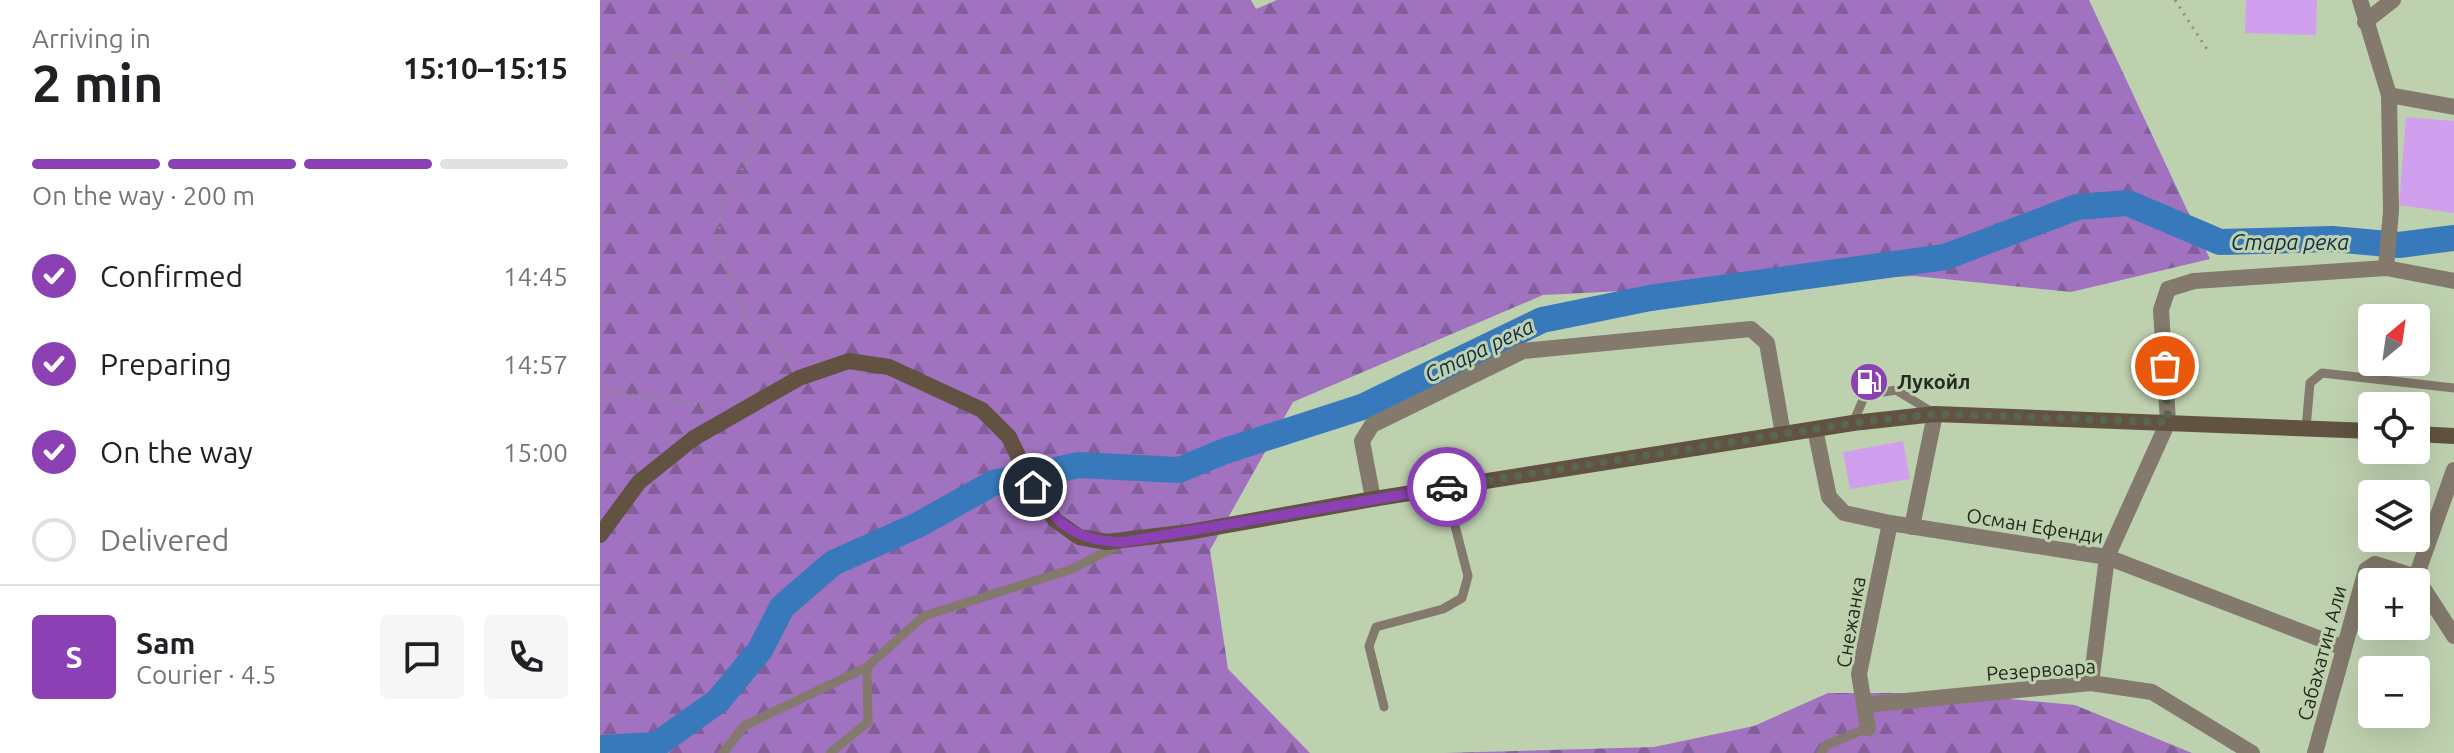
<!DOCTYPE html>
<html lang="en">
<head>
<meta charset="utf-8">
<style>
	:root { --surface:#fff; --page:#f6f6f6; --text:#202124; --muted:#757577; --line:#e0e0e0; --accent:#8b41b3 }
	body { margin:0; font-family:Ubuntu,sans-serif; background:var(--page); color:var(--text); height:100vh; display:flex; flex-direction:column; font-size:30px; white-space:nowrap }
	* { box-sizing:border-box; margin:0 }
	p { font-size:26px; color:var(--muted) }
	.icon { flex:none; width:44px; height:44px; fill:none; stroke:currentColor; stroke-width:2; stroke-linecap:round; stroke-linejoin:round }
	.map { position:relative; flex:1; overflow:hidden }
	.sheet { display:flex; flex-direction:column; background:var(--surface); width:600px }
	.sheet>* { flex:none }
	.needle { width:52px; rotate:29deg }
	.tools { position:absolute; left:1758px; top:304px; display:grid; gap:16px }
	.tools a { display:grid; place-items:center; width:72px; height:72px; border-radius:8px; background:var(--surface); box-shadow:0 8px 32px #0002; font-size:40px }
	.pin { position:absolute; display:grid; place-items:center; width:68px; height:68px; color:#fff; margin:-34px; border:4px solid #fff; border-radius:50%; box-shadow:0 2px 8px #0007 }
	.courier { position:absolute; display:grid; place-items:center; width:80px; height:80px; margin:-40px; border:6px solid #8b41b3; border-radius:50%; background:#fff; color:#222; box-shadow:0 2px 10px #0007 }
	.overview em { font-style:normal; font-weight:700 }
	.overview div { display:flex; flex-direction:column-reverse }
	.overview { display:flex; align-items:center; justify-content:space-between; height:136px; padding:0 32px }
	h1 { font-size:52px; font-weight:700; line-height:60px }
	.bar { display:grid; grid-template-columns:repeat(4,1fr); gap:12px 8px; align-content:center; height:96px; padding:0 32px }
	.bar i { height:10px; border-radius:6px; background:var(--line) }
	.bar .on { background:var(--accent) }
	.bar p { grid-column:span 4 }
	.line { display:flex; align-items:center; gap:20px; padding:0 32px; border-top:2px solid var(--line) }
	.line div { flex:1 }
	.round { display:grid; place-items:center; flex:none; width:84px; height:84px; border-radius:8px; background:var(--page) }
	ol { padding:0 32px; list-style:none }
	li { display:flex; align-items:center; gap:24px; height:88px }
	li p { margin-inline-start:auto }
	li .icon { padding:8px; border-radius:50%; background:var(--accent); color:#fff; stroke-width:4 }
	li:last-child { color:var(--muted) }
	li i { width:44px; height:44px; border:4px solid var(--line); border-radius:50% }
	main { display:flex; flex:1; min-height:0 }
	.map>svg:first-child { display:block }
</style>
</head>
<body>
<main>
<section class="sheet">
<div class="overview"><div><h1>2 min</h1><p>Arriving in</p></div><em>15:10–15:15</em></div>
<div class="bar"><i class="on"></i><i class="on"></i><i class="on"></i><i></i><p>On the way · 200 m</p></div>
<ol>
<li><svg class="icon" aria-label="check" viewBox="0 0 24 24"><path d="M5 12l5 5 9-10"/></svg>Confirmed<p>14:45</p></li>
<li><svg class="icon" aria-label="check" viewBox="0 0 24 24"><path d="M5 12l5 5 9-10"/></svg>Preparing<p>14:57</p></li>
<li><svg class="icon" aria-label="check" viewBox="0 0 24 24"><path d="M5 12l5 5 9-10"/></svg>On the way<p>15:00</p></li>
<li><i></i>Delivered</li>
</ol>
<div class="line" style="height:144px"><b class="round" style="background:var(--accent);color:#fff">S</b><div><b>Sam</b><p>Courier · 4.5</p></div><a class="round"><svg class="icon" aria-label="chat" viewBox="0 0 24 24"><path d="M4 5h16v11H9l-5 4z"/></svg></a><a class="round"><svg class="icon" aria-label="phone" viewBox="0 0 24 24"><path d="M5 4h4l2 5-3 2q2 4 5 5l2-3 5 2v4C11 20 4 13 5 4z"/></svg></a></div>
</section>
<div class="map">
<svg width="1854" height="753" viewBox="0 0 1854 753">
	<defs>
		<pattern id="forest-firs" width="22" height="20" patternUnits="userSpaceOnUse" patternTransform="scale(2)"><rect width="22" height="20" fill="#a172bf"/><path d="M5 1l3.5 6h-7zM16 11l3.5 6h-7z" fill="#835e9b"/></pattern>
	</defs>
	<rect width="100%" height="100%" fill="#bed1af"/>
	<path fill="#d0a0ef" d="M1646,0H1717L1716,35L1645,33Z
		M1806,117L1854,121V213L1799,205Z
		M1303,441L1310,479L1250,489L1243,452Z"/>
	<path fill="url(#forest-firs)" d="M0,0H651L656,9L677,0H1489L1610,259L1471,292L1315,276L943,295L693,402L610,550L628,669L710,753H0Z
		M1228,693H1346L1475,705L1592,753H844L1054,747L1154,726Z"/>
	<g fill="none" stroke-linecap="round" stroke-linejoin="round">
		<path stroke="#3879bc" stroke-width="26" d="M0,748L56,745L118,701L160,650L182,607L233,563L318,525L393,483L479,465L579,470L625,451L762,407L942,320L1050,298L1345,257L1477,207L1528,203L1620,242L1732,239L1799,245L1854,238"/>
		<path stroke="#85947a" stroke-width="3" stroke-dasharray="2 6" stroke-linecap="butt" d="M1575,0L1608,51
			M74,56L95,61L149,105L158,125L153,152L125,196L117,241L148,323L176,340L191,364
			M0,390L101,405L106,413
			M1277,741L1284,753"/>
		<path stroke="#83796c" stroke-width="9" d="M1253,423L1265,395L1296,390L1332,412
			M1706,428L1710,383L1722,373L1854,388
			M784,707L769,646L776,627L843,609L862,598L868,576L845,487
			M123,753L144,726L267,667L324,616L472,569L517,546
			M230,753L268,722L267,667
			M1221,753L1226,745L1268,728"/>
		<path stroke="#83796c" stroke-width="16" d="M1760,0L1789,95L1791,211L1786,268
			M1765,22L1793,0
			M1789,95L1854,107
			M1215,429L1229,497L1244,513L1290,523L1507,557L1744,648
			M1854,470L1816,577L1854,636
			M773,499L762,441L772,425L923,351L1151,329L1167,343L1183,434
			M1312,527L1335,414
			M1491,683L1507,557L1568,422L1561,310L1568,289L1594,281L1786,268L1854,281
			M1264,705L1491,683L1552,692L1652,753
			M1268,728L1259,674L1290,523
			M1715,753L1766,570L1775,564L1816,577"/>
		<path stroke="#615241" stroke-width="16" d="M1816,434L1854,436
			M0,535L39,482L94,438L199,378L249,361L289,367L382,410L409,437L433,487L455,520L479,537L507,542L589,532L773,499L1253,423L1335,414L1772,431"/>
	</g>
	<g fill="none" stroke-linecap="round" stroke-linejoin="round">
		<path stroke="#5b6651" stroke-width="8" stroke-dasharray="0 14.4" d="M847,487L1253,423L1335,414L1568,422L1565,366"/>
		<path stroke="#8b41b3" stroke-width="10" d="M433,487C457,526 478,542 524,542L847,487"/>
	</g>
	<defs>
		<g id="fuel-disc" transform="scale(2)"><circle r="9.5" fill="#8b41b3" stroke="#bed1af"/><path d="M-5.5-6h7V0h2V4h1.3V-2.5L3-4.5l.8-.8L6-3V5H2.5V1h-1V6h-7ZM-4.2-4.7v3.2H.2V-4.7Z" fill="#fff"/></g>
	</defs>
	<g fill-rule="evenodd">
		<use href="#fuel-disc" x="1269" y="382"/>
	</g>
	<g text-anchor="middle" stroke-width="6" stroke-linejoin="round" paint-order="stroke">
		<g font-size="20" font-weight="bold" fill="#252c1f" stroke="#bed1af" text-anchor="start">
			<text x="1297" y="389">Лукойл</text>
		</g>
		<g font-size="20" fill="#252c1f" stroke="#bed1af">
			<text transform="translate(1435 526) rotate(9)" y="7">Осман Ефенди</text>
			<text transform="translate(1251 622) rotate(-80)" y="7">Снежанка</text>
			<text transform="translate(1722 653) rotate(-75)" y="7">Сабахатин Али</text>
			<text transform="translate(1441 670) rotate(-4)" y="7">Резервоара</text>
		</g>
		<g font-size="22" font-style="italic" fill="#122d49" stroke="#bed1af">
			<text x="1690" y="250">Стара река</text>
			<text transform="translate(879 350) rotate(-26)" y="8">Стара река</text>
		</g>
	</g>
</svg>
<div class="tools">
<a><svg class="needle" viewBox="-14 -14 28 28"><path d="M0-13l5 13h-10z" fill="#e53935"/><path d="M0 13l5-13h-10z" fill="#757577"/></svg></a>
<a><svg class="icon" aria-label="locate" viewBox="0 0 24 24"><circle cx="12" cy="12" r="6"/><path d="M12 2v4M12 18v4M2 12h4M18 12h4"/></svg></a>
<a><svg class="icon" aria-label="layers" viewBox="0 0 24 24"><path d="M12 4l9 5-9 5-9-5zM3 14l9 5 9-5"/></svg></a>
<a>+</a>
<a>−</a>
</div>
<div class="pin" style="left:1565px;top:366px;background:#ea580c"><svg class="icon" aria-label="bag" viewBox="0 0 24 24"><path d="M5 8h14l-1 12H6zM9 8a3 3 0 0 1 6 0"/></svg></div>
<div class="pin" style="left:433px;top:487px;background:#1f2937"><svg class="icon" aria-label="home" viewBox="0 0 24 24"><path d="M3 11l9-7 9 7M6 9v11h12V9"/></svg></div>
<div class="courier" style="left:847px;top:487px"><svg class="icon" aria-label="car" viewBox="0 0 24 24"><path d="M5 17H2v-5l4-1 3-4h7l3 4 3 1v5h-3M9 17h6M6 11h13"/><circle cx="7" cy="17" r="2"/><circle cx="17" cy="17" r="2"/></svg></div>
</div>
</main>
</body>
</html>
